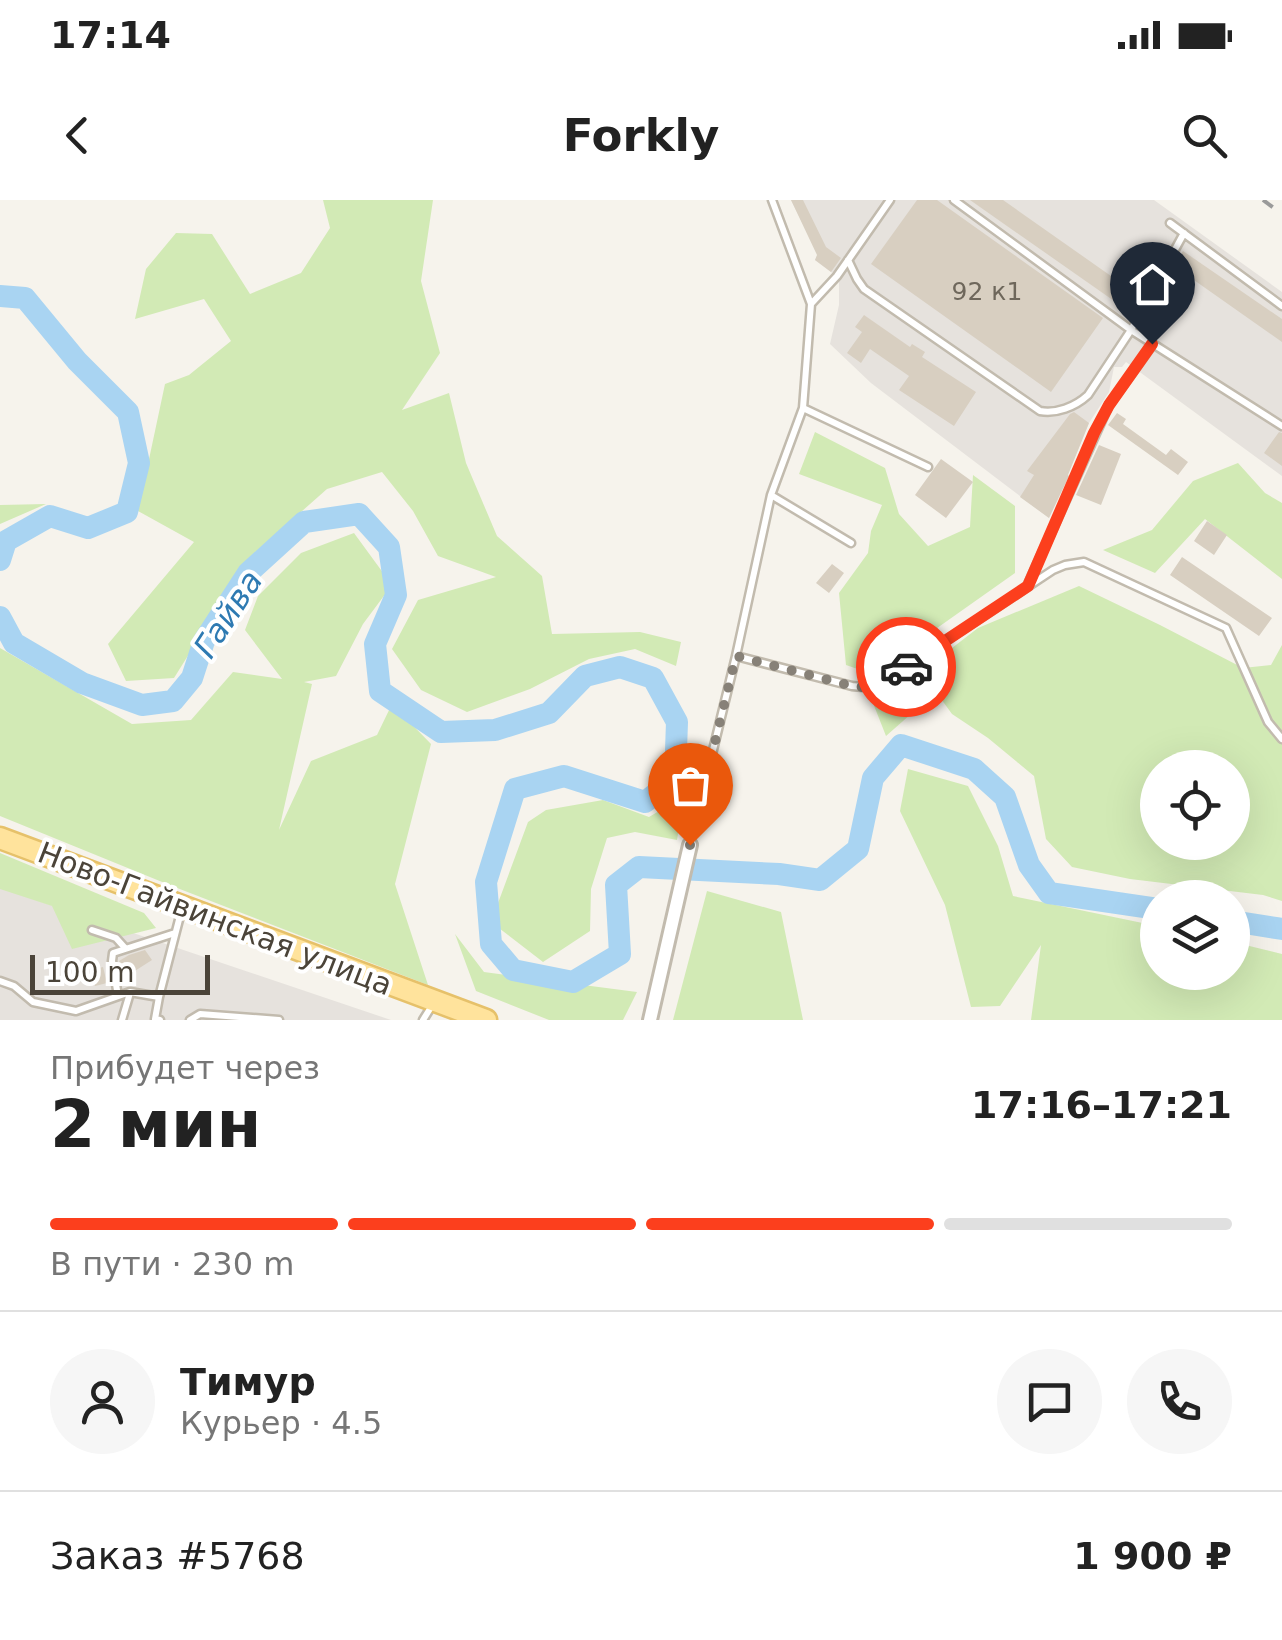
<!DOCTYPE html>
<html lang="ru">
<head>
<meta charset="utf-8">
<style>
	:root { --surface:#fff; --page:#f6f6f6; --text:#222; --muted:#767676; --line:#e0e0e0; --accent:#fc3f1d }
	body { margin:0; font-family:"DejaVu Sans",sans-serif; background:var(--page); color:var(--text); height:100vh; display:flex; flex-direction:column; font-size:38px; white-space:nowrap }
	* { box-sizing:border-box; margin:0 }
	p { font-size:32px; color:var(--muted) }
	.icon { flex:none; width:55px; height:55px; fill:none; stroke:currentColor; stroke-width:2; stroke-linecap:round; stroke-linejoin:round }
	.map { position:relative; height:820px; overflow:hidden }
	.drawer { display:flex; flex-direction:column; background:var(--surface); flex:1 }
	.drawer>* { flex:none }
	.fabs { position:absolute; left:1140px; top:550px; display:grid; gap:20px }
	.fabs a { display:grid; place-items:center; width:110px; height:110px; border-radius:50%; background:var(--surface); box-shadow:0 10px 40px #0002; font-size:50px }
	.scale { position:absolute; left:30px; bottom:25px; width:180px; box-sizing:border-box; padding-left:10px; border:5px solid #4b4439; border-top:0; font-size:28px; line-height:35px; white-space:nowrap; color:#4b4439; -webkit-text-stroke:8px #fff; paint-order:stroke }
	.pin { position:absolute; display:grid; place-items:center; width:85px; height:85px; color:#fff; margin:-102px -42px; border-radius:50% 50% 50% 0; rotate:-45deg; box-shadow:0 0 10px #0007 }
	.pin .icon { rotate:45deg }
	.courier { position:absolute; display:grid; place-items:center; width:100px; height:100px; margin:-50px; border:8px solid #fc3f1d; border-radius:50%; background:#fff; color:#222; box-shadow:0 2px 12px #0007 }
	.summary em { font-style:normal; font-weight:600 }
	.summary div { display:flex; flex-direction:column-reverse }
	.summary { display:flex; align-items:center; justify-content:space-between; height:170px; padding:0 50px }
	h1 { font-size:65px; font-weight:600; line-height:75px }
	.bar { display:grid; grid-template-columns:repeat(4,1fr); gap:15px 10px; align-content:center; height:120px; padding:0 50px }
	.bar i { height:12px; border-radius:8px; background:var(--line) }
	.bar .on { background:var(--accent) }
	.bar p { grid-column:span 4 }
	.line { display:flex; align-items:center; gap:25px; padding:0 50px; border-top:2px solid var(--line) }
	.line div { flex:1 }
	.round { display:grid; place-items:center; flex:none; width:105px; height:105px; border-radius:52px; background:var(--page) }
	.status { display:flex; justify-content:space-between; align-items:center; height:70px; padding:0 50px; background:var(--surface); direction:ltr }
	.status svg { height:28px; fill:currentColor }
	header { display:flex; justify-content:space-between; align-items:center; height:130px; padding:0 50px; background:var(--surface); font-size:45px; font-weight:600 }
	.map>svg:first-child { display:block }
</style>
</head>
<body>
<div class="status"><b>17:14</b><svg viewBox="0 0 49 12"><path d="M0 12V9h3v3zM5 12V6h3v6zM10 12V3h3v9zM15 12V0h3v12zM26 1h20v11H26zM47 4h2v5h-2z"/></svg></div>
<header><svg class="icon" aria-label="back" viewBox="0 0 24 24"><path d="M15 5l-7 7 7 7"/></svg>Forkly<svg class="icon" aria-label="search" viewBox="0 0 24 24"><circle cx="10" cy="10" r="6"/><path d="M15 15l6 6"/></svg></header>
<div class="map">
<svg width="1282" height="820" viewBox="0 0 1282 820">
	<rect width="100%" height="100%" fill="#f6f3ec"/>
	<path fill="#e6e2dd" d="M791,0H1154L1282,92V276L1126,162L1122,167H1114L1109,192L1089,223L1049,318L871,183L830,144L839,105V78L815,60L818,54Z
		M0,688L391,820H0Z"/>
	<path fill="#d2eab5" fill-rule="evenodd" d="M323,0H433L421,81L440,153L402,210L449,193L466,263L497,336L542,376L552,434L640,432L681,442L676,466L635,449L589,459L530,489L467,512L421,490L392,449L418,400L496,377L438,356L413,311L382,272L327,289L249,358L174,478L126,481L108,444L194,342L138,311L165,184L189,175L231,141L204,99L135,119L146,69L176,33L212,34L250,94L301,73L330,28Z
		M815,232L885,268L899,314L928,346L970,327L973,275L1015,306V373L872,474L846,465L839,393L868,353L871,331L882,305L799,274Z
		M1238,263L1265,293L1282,303V379L1205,319L1155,373L1103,350L1152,330L1193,281Z
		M46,304L0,324V305Z
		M354,333L392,385L363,424L336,476L304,482L312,484L279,630L311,561L377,535L392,504L431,544L395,684L428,785L172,686L0,616V448L132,524L191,520L233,472L282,479L245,430L258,396L301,353Z
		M1079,386L1160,425L1243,468L1271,465L1282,445V701L1263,695L1130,679L1072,667L1046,639L1034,576L988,538L952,514L936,492L886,536L871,498H887L978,428ZM1158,568H1232V642H1158Z
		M908,569L968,586L998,646L1013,696L1157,726L1158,772H1232L1233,742L1282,754V820H1031L1041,745L1000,806L971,807L945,705L900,611Z
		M684,596L677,640L635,632L607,638L591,689L590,731L543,762L491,722L528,622L546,610L603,600L649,617Z
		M0,653L144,713L156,728L72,749L52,706L0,689Z
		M707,691L781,712L803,820H673Z
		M455,734L484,772L637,792L623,820H549L476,791Z"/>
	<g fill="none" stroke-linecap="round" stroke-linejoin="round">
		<path stroke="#a9d4f2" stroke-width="22" d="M0,96L25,98L77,161L128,212L139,263L127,312L88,328L50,316L6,341L0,360
			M0,417L14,443L82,483L142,505L173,501L192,478L204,441L248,373L304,322L359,314L389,347L396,395L375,444L380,491L441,532L495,530L549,513L585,476L620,467L653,478L677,522L675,579L645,602L564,576L515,589L486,682L491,744L513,770L573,782L620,754L616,685L639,667L779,674L820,680L858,649L873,578L901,545L974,569L1005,597L1029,665L1049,693L1158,709
			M1232,721L1282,729"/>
	</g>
	<path fill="#d8cfc1" d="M791,0H803L826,47L841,58L831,72L815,60L817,55Z
		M917,0H937L1103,118L1051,192L871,64Z
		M970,0H1003L1128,88L1117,103Z
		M1183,51L1282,119V142L1174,66Z
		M864,115L910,147L912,144L925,152L922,157L976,192L954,226L899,190L909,176L870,149L861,163L847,153L862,132L855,127Z
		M1074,212L1089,223L1068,275L1069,276L1049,318L1020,297L1034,275L1027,271L1070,214Z
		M1117,213L1126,219L1123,224L1166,255L1171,249L1188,262L1178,275L1108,225Z
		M1279,232L1282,233V266L1264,253Z
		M1099,245L1121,254L1101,305L1076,295Z
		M941,259L973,282L946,318L915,295Z
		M1207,321L1227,335L1214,355L1194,341Z
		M1182,357L1272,418L1259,436L1170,375Z
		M832,364L844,373L829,393L816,383Z
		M145,750L152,760L127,776L119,761L129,755Z
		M103,767L107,783L95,786L91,770Z"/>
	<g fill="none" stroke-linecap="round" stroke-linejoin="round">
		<g stroke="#c2bbae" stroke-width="11">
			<path id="lane" d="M954,0L1131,130L1282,226
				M1170,23L1282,106
				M848,60L857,79L864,89L1040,211C1056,214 1075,207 1088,195L1131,130L1184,33
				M811,104L837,76L890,0
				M803,208L928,267
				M771,295L851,343
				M1028,384L1109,205L1153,144
				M736,456L852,486L874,488L1053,370L1065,365L1084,362L1226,428L1268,522L1282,539
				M690,644L736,456L771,295L803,208L811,104L772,0
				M92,730L116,738L125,748
				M0,781L14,786L33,802L76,811L130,792L159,797L181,712
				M118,796L112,761L113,753L175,733
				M159,797L155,819L160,820
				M122,820L130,793
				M190,820L200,814L279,820
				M423,820L433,804"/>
		</g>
		<g stroke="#c2bbae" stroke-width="18">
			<path id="street" d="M650,820L690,645"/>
		</g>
		<g stroke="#e6c16a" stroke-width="25">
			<path id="primary" d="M0,638L486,820"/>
		</g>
		<use href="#lane" stroke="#fff" stroke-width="6"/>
		<use href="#street" stroke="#fff" stroke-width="12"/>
		<use href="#primary" stroke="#ffe39c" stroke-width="20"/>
		<path stroke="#9a9a9a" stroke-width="4" stroke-dasharray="12 12" stroke-linecap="butt" d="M1263,0L1282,14"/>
	</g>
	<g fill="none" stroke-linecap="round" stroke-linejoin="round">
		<path stroke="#878178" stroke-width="10" stroke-dasharray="0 18" d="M690,645L736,456L852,486L874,488L906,467"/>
		<path stroke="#fc3f1d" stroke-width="12" d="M906,467L1028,386L1094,233L1109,205L1152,144"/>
	</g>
	<g text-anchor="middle" stroke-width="8" stroke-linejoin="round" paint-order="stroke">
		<g font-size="25" fill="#6e675b">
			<text x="987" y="100">92 к1</text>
		</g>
		<g font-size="30" fill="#4b4439" stroke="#fff">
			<text transform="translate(215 719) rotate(21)" y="10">Ново-Гайвинская улица</text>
		</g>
		<g font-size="32" font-style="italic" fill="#2e7ab2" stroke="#fff">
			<text transform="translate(228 414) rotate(-57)" y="11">Гайва</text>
		</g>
	</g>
</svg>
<div class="fabs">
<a><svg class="icon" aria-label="locate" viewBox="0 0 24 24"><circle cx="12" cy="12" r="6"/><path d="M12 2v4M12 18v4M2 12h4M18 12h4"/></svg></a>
<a><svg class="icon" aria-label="layers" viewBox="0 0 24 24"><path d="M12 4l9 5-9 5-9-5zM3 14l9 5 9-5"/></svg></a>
</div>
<div class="scale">100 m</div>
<div class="pin" style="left:690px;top:645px;background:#ea580c"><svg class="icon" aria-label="bag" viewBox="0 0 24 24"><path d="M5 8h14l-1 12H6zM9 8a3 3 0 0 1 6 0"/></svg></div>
<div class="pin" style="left:1152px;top:144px;background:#1f2937"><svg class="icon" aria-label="home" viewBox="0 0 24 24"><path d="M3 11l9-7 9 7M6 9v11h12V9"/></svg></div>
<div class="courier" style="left:906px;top:467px"><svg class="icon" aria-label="car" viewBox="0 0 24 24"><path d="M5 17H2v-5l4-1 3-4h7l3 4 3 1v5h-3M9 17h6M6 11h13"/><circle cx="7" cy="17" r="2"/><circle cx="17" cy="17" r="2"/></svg></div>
</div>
<section class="drawer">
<div class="summary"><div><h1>2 мин</h1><p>Прибудет через</p></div><em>17:16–17:21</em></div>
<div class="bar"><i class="on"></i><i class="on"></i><i class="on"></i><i></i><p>В пути · 230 m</p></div>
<div class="line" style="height:180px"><a class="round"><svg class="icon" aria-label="person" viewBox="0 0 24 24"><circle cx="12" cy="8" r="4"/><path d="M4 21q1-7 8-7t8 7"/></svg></a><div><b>Тимур</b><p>Курьер · 4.5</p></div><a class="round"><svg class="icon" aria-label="chat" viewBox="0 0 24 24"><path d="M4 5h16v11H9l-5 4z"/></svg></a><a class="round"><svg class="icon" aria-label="phone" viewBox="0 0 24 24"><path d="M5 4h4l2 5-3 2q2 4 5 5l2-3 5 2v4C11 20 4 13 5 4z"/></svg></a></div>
<div class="line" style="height:130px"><div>Заказ #5768</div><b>1 900 ₽</b></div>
</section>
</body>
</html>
